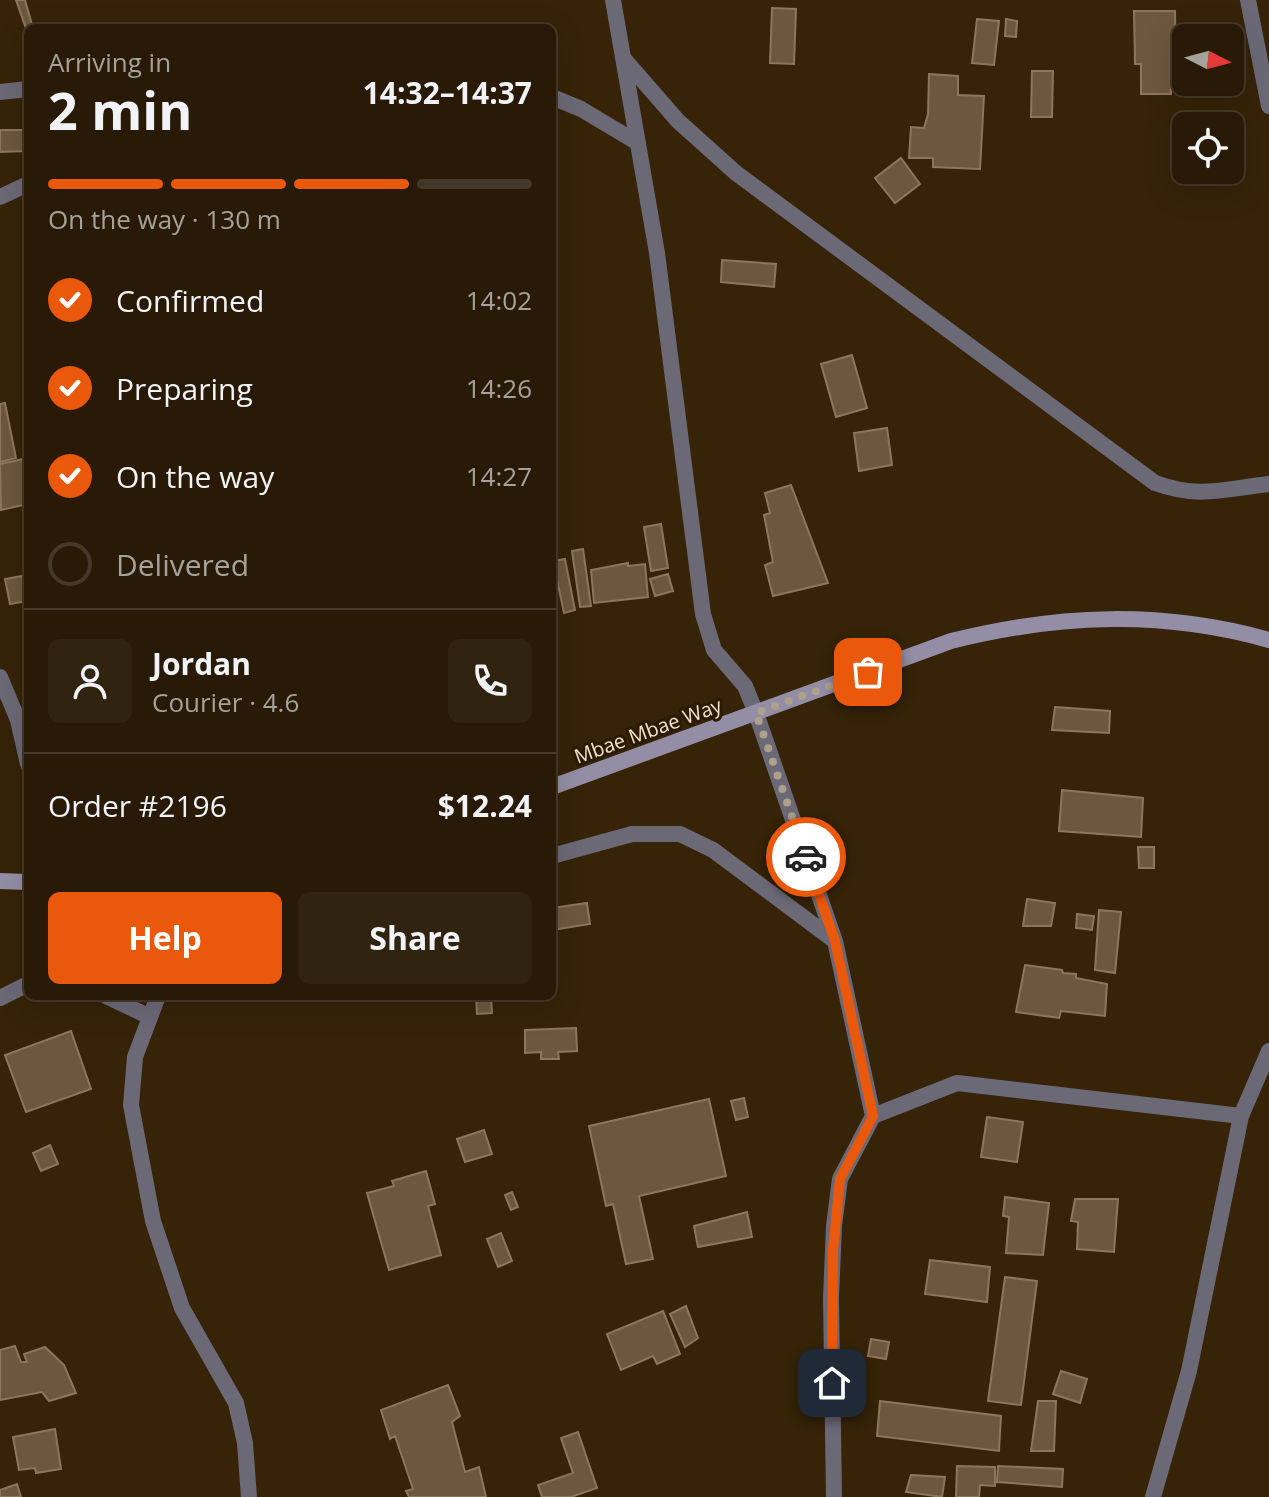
<!DOCTYPE html>
<html lang="en">
<head>
<meta charset="utf-8">
<style>
	:root { --surface:#281a06; --page:#302310; --text:#f1f3f6; --muted:#a5a19b; --line:#443828; --accent:#ea580c }
	body { margin:0; font-family:"Open Sans",sans-serif; background:var(--page); color:var(--text); height:100vh; display:flex; flex-direction:column; font-size:30px; white-space:nowrap }
	* { box-sizing:border-box; margin:0 }
	p { font-size:26px; color:var(--muted) }
	.icon { flex:none; width:44px; height:44px; fill:none; stroke:currentColor; stroke-width:2; stroke-linecap:round; stroke-linejoin:round }
	.map { position:relative; flex:1; overflow:hidden }
	.details { position:absolute; left:24px; top:24px; width:532px; height:976px; display:flex; flex-direction:column; background:var(--surface); border-radius:12px; box-shadow:0 8px 32px #0002,0 0 0 2px var(--line) }
	.details>* { flex:none }
	.needle { width:52px; rotate:96deg }
	.buttons { position:absolute; left:1172px; top:24px; display:grid; gap:16px }
	.buttons a { display:grid; place-items:center; width:72px; height:72px; border-radius:12px; background:var(--surface); box-shadow:0 8px 32px #0002,0 0 0 2px var(--line); font-size:40px }
	.pin { position:absolute; display:grid; place-items:center; width:68px; height:68px; color:#fff; margin:-34px; border-radius:16px; box-shadow:0 4px 12px #0006 }
	.courier { position:absolute; display:grid; place-items:center; width:80px; height:80px; margin:-40px; border:6px solid #ea580c; border-radius:50%; background:#fff; color:#222; box-shadow:0 2px 10px #0007 }
	.overview em { font-style:normal; font-weight:700 }
	.overview div { display:flex; flex-direction:column-reverse }
	.overview { display:flex; align-items:center; justify-content:space-between; height:136px; padding:0 24px }
	h1 { font-size:52px; font-weight:700; line-height:60px }
	.bar { display:grid; grid-template-columns:repeat(4,1fr); gap:12px 8px; align-content:center; height:96px; padding:0 24px }
	.bar i { height:10px; border-radius:6px; background:var(--line) }
	.bar .current { background:var(--accent) }
	.bar p { grid-column:span 4 }
	.line { display:flex; align-items:center; gap:20px; padding:0 24px; border-top:2px solid var(--line) }
	.line div { flex:1 }
	.round { display:grid; place-items:center; flex:none; width:84px; height:84px; border-radius:12px; background:var(--page) }
	ol { padding:0 24px; list-style:none }
	li { display:flex; align-items:center; gap:24px; height:88px }
	li p { margin-inline-start:auto }
	li .icon { padding:8px; border-radius:50%; background:var(--accent); color:#fff; stroke-width:4 }
	li:last-child { color:var(--muted) }
	li i { width:44px; height:44px; border:4px solid var(--line); border-radius:50% }
	.button { display:flex; gap:16px; margin-top:auto; padding:16px 24px }
	.button a { flex:1; height:92px; border-radius:12px; background:var(--accent); color:#fff; font-size:32px; font-weight:700; line-height:92px; text-align:center }
	.button a+a { background:var(--page); color:var(--text) }
	.map>svg:first-child { display:block }
</style>
</head>
<body>
<div class="map">
<svg width="1269" height="1497" viewBox="0 0 1269 1497">
	<rect width="100%" height="100%" fill="#362308"/>
	<path fill="#6d583d" stroke="#8d775b" stroke-width="2" d="M16,0H25L33,28H28V34Z
		M772,8L796,9L794,64L770,63Z
		M1134,11H1175L1176,64H1171V94H1141V64H1135Z
		M977,19L999,21L994,65L972,63Z
		M1006,19L1017,21L1016,37L1005,36Z
		M1032,71H1053L1052,117H1031Z
		M929,74L958,76V95L984,96L980,169L933,167V158H909L911,127L924,128L928,114Z
		M0,130H26L27,151L0,152Z
		M901,158L920,184L895,203L875,178Z
		M722,260L776,264L774,287L721,282Z
		M852,355L867,408L836,417L821,364Z
		M5,403L16,458L0,462V404Z
		M887,428L892,465L859,471L854,433Z
		M28,458V504L1,510L0,464Z
		M791,485L828,583L773,596L765,565L773,562L764,515L770,513L765,493Z
		M661,524L668,568L651,571L644,527Z
		M583,549L591,606L580,607L572,551Z
		M565,559L575,610L564,613L553,561Z
		M628,563V566L645,564L648,597L594,603L591,570Z
		M668,574L673,591L655,596L650,579Z
		M22,576L27,601L10,604L5,579Z
		M1055,707L1110,711L1109,733L1052,730Z
		M1062,790L1143,798L1141,837L1059,831Z
		M1138,847H1154V868H1139Z
		M1027,899L1055,903L1051,926H1023Z
		M587,903L590,924L552,930V908Z
		M1099,910L1121,912L1115,973L1095,970Z
		M1077,914L1094,916L1092,930L1076,928Z
		M1025,965L1062,970L1063,973L1076,974V978L1107,984L1105,1016L1061,1011L1059,1018L1016,1012Z
		M476,996H491L492,1013L477,1014Z
		M576,1028L577,1051L558,1052L559,1059H541V1052L525,1053V1030Z
		M71,1031L91,1089L26,1112L5,1055Z
		M744,1098L748,1117L736,1120L731,1101Z
		M709,1099L726,1176L639,1196L653,1259L626,1264L613,1204L606,1206L589,1126Z
		M987,1117L1023,1122L1017,1162L981,1157Z
		M484,1130L492,1154L465,1162L457,1139Z
		M50,1145L58,1164L41,1171L33,1153Z
		M426,1171L435,1204L428,1206L441,1255L389,1270L367,1193L394,1186L392,1181Z
		M512,1192L518,1207L511,1210L505,1195Z
		M1005,1197L1049,1203L1043,1255L1006,1253L1009,1217L1003,1216Z
		M1075,1199H1118L1114,1252L1077,1249L1078,1222L1071,1221Z
		M747,1212L752,1237L698,1247L694,1226Z
		M501,1233L512,1261L498,1267L487,1239Z
		M930,1260L990,1267L987,1302L925,1294Z
		M1005,1277L1037,1281L1021,1405L988,1401Z
		M686,1306L698,1338L685,1347L670,1314Z
		M663,1311L680,1354L657,1364L653,1356L621,1370L607,1334Z
		M871,1339L889,1342L886,1359L868,1356Z
		M15,1346L21,1362H27L24,1354L45,1347L64,1365L76,1393L49,1401L42,1392L0,1400V1350Z
		M1061,1371L1087,1379L1080,1403L1053,1394Z
		M448,1385L460,1416L452,1422L465,1472L479,1467L486,1497H409L406,1491L413,1489L395,1436L390,1439L381,1410Z
		M880,1401L1001,1416L999,1451L877,1436Z
		M1038,1401H1056L1054,1451H1031Z
		M55,1429L61,1469L36,1473L35,1468L19,1470L13,1437Z
		M578,1432L597,1488L571,1497H542L538,1485L573,1473L561,1438Z
		M957,1466L995,1467V1486L980,1485L979,1497H956Z
		M998,1466L1063,1469L1062,1487L997,1482Z
		M911,1475L945,1477L942,1497L906,1492Z
		M17,1484L21,1497H0V1490Z"/>
	<g fill="none" stroke-linecap="round" stroke-linejoin="round">
		<path stroke="#6c6977" stroke-width="16" d="M0,197L28,184"/>
		<path stroke="#6c6977" stroke-width="16" d="M613,0L657,253L703,614L714,650L745,686L756,713L835,941L873,1116L840,1179L834,1226L831,1298L834,1497
			M1248,0L1269,106
			M624,59L678,121L736,173L1155,483C1200,499 1224,489 1269,484
			M0,92L28,89
			M552,97L581,109L638,143
			M0,677L18,720L28,764
			M552,856L632,834H680L713,850L835,941
			M106,996L148,1016
			M158,996L135,1057L131,1105L153,1221L182,1308L236,1403L245,1443L249,1497
			M0,998L28,984
			M873,1116L957,1083L1241,1116
			M1153,1497L1189,1371L1241,1116L1269,1051"/>
		<path stroke="#938ea5" stroke-width="16" d="M552,787L951,641C1059,614 1162,610 1269,640
			M0,881L28,882"/>
	</g>
	<g fill="none" stroke-linecap="round" stroke-linejoin="round">
		<path stroke="#aea08c" stroke-width="8" stroke-dasharray="0 14.4" d="M806,857L756,713L868,672"/>
		<path stroke="#ea580c" stroke-width="10" d="M806,857L835,941L873,1116L840,1179L833,1250L832,1383"/>
	</g>
	<g text-anchor="middle" stroke-width="6" stroke-linejoin="round" paint-order="stroke">
		<g font-size="20" fill="#efe3d3" stroke="#2c1a01">
			<text transform="translate(648 731) rotate(-20)" y="7">Mbae Mbae Way</text>
		</g>
	</g>
</svg>
<div class="buttons">
<a><svg class="needle" viewBox="-14 -14 28 28"><path d="M0-13l5 13h-10z" fill="#e53935"/><path d="M0 13l5-13h-10z" fill="#a5a19b"/></svg></a>
<a><svg class="icon" aria-label="locate" viewBox="0 0 24 24"><circle cx="12" cy="12" r="6"/><path d="M12 2v4M12 18v4M2 12h4M18 12h4"/></svg></a>
</div>
<div class="pin" style="left:868px;top:672px;background:#ea580c"><svg class="icon" aria-label="bag" viewBox="0 0 24 24"><path d="M5 8h14l-1 12H6zM9 8a3 3 0 0 1 6 0"/></svg></div>
<div class="pin" style="left:832px;top:1383px;background:#1f2937"><svg class="icon" aria-label="home" viewBox="0 0 24 24"><path d="M3 11l9-7 9 7M6 9v11h12V9"/></svg></div>
<div class="courier" style="left:806px;top:857px"><svg class="icon" aria-label="car" viewBox="0 0 24 24"><path d="M5 17H2v-5l4-1 3-4h7l3 4 3 1v5h-3M9 17h6M6 11h13"/><circle cx="7" cy="17" r="2"/><circle cx="17" cy="17" r="2"/></svg></div>
<section class="details">
<div class="overview"><div><h1>2 min</h1><p>Arriving in</p></div><em>14:32–14:37</em></div>
<div class="bar"><i class="current"></i><i class="current"></i><i class="current"></i><i></i><p>On the way · 130 m</p></div>
<ol>
<li><svg class="icon" aria-label="check" viewBox="0 0 24 24"><path d="M5 12l5 5 9-10"/></svg>Confirmed<p>14:02</p></li>
<li><svg class="icon" aria-label="check" viewBox="0 0 24 24"><path d="M5 12l5 5 9-10"/></svg>Preparing<p>14:26</p></li>
<li><svg class="icon" aria-label="check" viewBox="0 0 24 24"><path d="M5 12l5 5 9-10"/></svg>On the way<p>14:27</p></li>
<li><i></i>Delivered</li>
</ol>
<div class="line" style="height:144px"><a class="round"><svg class="icon" aria-label="person" viewBox="0 0 24 24"><circle cx="12" cy="8" r="4"/><path d="M4 21q1-7 8-7t8 7"/></svg></a><div><b>Jordan</b><p>Courier · 4.6</p></div><a class="round"><svg class="icon" aria-label="phone" viewBox="0 0 24 24"><path d="M5 4h4l2 5-3 2q2 4 5 5l2-3 5 2v4C11 20 4 13 5 4z"/></svg></a></div>
<div class="line" style="height:104px"><div>Order #2196</div><b>$12.24</b></div>
<div class="button"><a>Help</a><a>Share</a></div>
</section>
</div>
</body>
</html>
